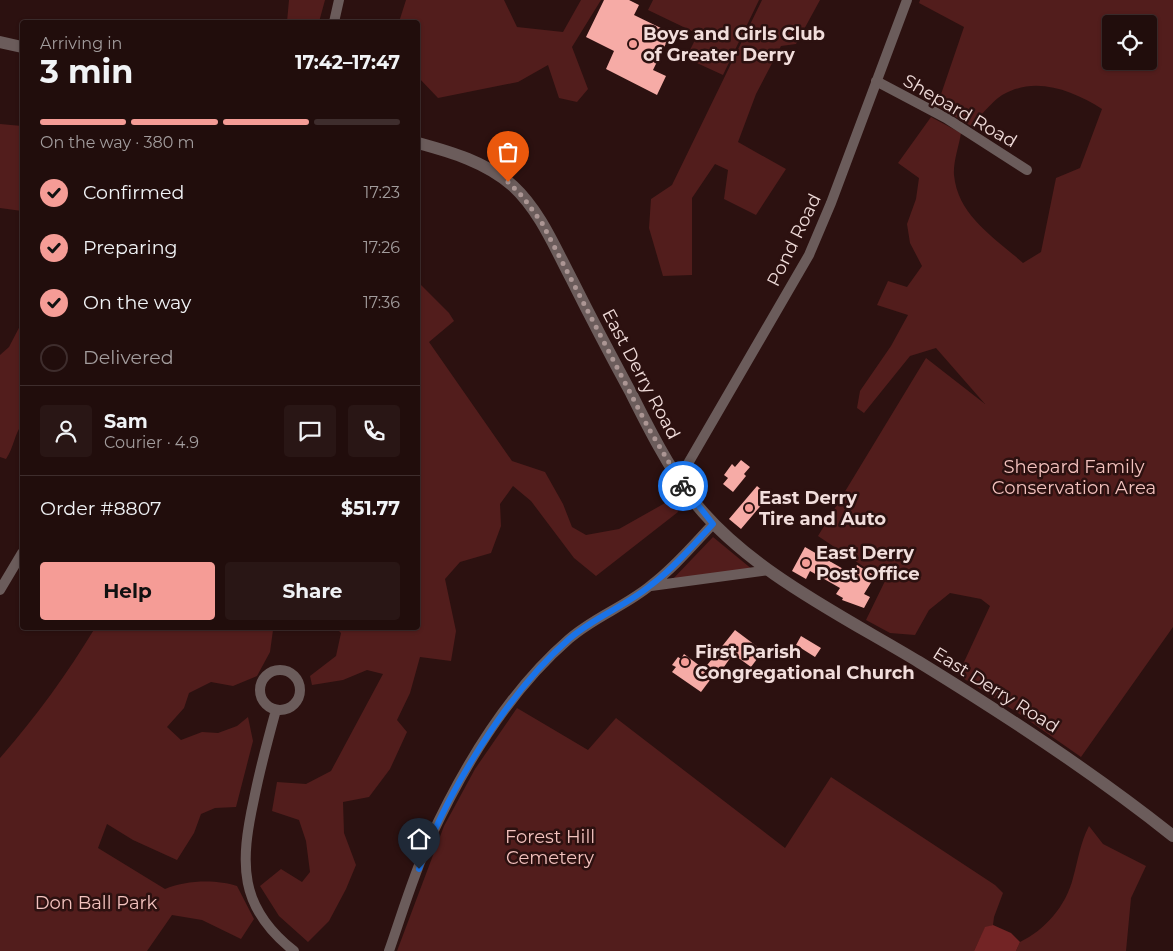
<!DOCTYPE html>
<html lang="en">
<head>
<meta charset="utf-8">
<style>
	:root { --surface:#210d0c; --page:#291615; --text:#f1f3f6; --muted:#a29c9d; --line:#3e2d2d; --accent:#f59c96 }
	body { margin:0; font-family:Montserrat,sans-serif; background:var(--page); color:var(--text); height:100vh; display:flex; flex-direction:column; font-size:19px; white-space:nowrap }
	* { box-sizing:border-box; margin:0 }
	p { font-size:16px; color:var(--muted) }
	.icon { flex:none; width:28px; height:28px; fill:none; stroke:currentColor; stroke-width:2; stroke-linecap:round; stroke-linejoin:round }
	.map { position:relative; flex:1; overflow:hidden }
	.drawer { position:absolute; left:20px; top:20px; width:400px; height:610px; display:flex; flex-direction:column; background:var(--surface); border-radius:5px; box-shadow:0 1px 4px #0004,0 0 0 1px var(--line) }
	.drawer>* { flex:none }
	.buttons { position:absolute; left:1102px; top:15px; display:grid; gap:10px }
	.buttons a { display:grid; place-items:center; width:55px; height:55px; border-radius:5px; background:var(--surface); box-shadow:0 1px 4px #0004,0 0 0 1px var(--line); font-size:25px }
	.pin { position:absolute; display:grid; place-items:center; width:42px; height:42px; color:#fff; margin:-51px -21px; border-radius:50% 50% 50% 0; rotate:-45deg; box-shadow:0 0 5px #0007 }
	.pin .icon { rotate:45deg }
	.courier { position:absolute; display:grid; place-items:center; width:50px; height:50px; margin:-25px; border:4px solid #1a73e8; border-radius:50%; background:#fff; color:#222; box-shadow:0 1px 6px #0007 }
	.headline em { font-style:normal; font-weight:700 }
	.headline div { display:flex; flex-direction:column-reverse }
	.headline { display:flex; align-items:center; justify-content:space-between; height:85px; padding:0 20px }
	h1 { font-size:32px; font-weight:700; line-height:38px }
	.bar { display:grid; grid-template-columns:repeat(4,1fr); gap:8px 5px; align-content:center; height:60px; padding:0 20px }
	.bar i { height:6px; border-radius:4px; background:var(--line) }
	.bar .on { background:var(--accent) }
	.bar p { grid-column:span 4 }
	.line { display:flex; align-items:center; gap:12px; padding:0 20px; border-top:1px solid var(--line) }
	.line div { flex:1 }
	.round { display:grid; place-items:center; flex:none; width:52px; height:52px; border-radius:5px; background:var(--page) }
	ol { padding:0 20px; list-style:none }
	li { display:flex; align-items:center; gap:15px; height:55px }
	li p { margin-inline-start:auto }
	li .icon { padding:5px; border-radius:50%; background:var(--accent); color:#111; stroke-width:4 }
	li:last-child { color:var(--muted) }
	li i { width:28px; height:28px; border:2px solid var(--line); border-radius:50% }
	.cta { display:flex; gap:10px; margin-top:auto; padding:10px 20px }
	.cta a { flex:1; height:58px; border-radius:5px; background:var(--accent); color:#111; font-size:20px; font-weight:700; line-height:58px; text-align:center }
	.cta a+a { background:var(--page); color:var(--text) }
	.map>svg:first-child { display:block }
</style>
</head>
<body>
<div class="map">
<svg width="1173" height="951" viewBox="0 0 1173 951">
	<rect width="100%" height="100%" fill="#2c1110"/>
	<path fill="#521d1c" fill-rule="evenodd" d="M289,0H325L319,22H287Z
		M406,0H504L517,27L563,32L581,0H601L572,47L588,89L577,102L559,98L548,65L518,82L438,98L418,77V22H399Z
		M653,0H759L723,75L686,58L698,34L648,10Z
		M762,0H820L796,44L781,46L756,94L738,142L786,169L756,215L724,199L728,170L715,164L692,198V275L663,276L649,228L651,199L672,185Z
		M920,0H1173V627L1081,757L1018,713L958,675L990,606L981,599L950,593L929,610L915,635L890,633L866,620L885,581L818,536L926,358L985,404L936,348L910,356L864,413L857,408L860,391L891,346L908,315L877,305L888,281L907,287L922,266L910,243L907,224L916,199L919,178L898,163L931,117L961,133C959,146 953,162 954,175C958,216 994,237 1023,263L1041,252L1056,178L1080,168L1102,109C1073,91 1037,76 1004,94C994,99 980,117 971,126L937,106L964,27L919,3ZM1111,24H1149V61H1111Z
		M0,124L22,126V211L0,208Z
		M418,282L449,313L454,321L429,342L512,461L545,472L563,504L572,527L586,535L619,529L674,498L678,512L596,576L574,558L531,501L513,486L500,504L501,526L491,553L460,562L445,579L456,631L451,661L420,657L410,693L397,720L407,732L390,769L369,797L343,802L344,833L356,865L346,889L329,921L308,942L279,916L260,886L281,869L302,882L310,872L306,841L299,820L272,811L277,782L306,784L331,771L383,674L367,670L343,680L312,685L310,676L336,656L341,633L336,628H418Z
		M22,322V424C14,435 14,447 6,459L0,457V355L9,347Z
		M713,537L753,570L671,581Z
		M95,628H275L273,630L270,652L257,676L233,686L211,682L189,693L184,708L167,727L181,740L202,732L218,733L237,726L248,717L253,741L236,807L215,808L201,814L194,833L177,860L133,840L107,824L98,848L165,889C185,880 217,879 237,886L254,919L241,939L202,920L172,915L147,951H0V758C36,717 67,674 95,628Z
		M517,708L588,750L616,718L785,848L831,777L995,885L1003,893L994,917L993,925L985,928L974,951H397L444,826L475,769Z
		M1089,826L1103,844L1146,866L1131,898L1126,951H1016L1020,942C1045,930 1066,906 1073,878C1078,861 1080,843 1089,826Z"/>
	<path fill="#732425" d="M993,925L1011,933L1020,942L1016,951H974L985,927Z"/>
	<path fill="#f6aba6" d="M604,0H629L639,5L634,15L671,33L653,70L666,76L657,95L606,69L614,51L586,37Z
		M741,460L750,467L744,474L746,476L733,492L723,484L728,478L724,475L732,464L735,467Z
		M757,486L769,496L741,529L729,519Z
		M805,547L852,574L857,565L875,576L864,594L870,597L864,608L842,600L843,598L836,594L840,588L810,571L806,579L792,571Z
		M735,630L763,651L751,667L733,654L719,674L716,672L701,692L672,672L676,667L672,665L678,657L681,659L684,654L704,669Z
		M801,636L821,648L815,657L796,645Z"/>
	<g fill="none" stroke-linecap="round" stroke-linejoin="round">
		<path stroke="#6b5c5b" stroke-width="10" d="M334,22L339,0
			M876,81L946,118L1027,170
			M679,479L809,255L831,203L907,0
			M651,586L769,570
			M0,590L22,553
			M260 690a20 20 0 1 1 40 0a20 20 0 1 1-40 0Z
			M276,710C268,739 260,769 254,799C240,863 238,907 294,951
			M389,951C402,914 413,876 429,841C462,769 509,691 569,639C594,617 626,606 651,585C674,568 693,545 713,524"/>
		<path stroke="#6b5c5b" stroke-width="12" d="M0,42L22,47
			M418,143C451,152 486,162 513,186C540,211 555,248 572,280C591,318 611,356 631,393C649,429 668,466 692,499C747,570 843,616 919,662C1007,716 1093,772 1173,836"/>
	</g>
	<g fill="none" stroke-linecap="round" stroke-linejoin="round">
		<path stroke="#ac9694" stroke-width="5" stroke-dasharray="0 9" d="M508,182L523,197L542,223L649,429L683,486"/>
		<path stroke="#1a73e8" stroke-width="6" d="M419,869C446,793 508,692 569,639C594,617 626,606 651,585C674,568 693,545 713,524L683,486"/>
	</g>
	<g fill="#f59c96" stroke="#2c1110" stroke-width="2">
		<circle cx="633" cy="44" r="5"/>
		<circle cx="749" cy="508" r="5"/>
		<circle cx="806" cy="563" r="5"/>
		<circle cx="685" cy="662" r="5"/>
	</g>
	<g text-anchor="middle" stroke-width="5" stroke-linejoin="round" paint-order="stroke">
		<g font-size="18" font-weight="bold" fill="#f1dddb" stroke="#2c1110" text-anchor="start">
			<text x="643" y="40">Boys and Girls Club<tspan x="643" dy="21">of Greater Derry</tspan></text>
			<text x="759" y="504">East Derry<tspan x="759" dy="21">Tire and Auto</tspan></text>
			<text x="816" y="559">East Derry<tspan x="816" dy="21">Post Office</tspan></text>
			<text x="695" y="658">First Parish<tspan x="695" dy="21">Congregational Church</tspan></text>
		</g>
		<g font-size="18" fill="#f1dddb" stroke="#2c1110">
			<text transform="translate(960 111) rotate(30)" y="6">Shepard Road</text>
			<text transform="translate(794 240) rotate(-64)" y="6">Pond Road</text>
			<text transform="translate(641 374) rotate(62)" y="6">East Derry Road</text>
			<text transform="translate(996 690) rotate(32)" y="6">East Derry Road</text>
		</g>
		<g font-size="18" fill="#f3c2be" stroke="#2c1110">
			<text x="1074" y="473">Shepard Family<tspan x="1074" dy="21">Conservation Area</tspan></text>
			<text x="550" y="843">Forest Hill<tspan x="550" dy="21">Cemetery</tspan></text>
			<text x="96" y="909">Don Ball Park</text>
		</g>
	</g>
</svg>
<div class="buttons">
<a><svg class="icon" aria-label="locate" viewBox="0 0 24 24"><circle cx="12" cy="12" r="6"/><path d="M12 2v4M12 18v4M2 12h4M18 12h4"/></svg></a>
</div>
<div class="pin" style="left:508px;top:182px;background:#ea580c"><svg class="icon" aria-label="bag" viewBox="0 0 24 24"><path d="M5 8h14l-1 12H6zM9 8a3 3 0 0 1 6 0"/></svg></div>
<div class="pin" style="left:419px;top:869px;background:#1f2937"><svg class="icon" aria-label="home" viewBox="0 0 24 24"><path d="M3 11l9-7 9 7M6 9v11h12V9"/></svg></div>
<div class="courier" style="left:683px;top:486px"><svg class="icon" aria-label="bike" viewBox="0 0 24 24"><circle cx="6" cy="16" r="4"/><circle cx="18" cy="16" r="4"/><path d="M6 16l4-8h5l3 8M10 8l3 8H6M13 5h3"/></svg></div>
<section class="drawer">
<div class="headline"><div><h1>3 min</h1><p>Arriving in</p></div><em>17:42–17:47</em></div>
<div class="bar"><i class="on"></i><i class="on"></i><i class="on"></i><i></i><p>On the way · 380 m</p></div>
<ol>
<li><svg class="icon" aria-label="check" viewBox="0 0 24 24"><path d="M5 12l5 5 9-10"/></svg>Confirmed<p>17:23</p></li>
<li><svg class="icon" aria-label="check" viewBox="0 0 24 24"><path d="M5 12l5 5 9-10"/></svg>Preparing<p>17:26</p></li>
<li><svg class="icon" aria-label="check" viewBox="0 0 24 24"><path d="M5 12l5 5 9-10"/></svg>On the way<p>17:36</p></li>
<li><i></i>Delivered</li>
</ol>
<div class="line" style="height:90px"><a class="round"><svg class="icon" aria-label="person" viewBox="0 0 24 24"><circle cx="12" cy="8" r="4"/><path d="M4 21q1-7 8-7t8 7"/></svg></a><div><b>Sam</b><p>Courier · 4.9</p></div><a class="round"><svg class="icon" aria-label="chat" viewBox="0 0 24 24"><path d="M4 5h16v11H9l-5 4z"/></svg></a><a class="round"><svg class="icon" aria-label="phone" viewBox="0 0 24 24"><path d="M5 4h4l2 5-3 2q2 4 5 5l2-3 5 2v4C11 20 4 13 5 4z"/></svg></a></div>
<div class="line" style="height:65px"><div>Order #8807</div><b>$51.77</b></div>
<div class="cta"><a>Help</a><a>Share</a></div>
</section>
</div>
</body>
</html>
